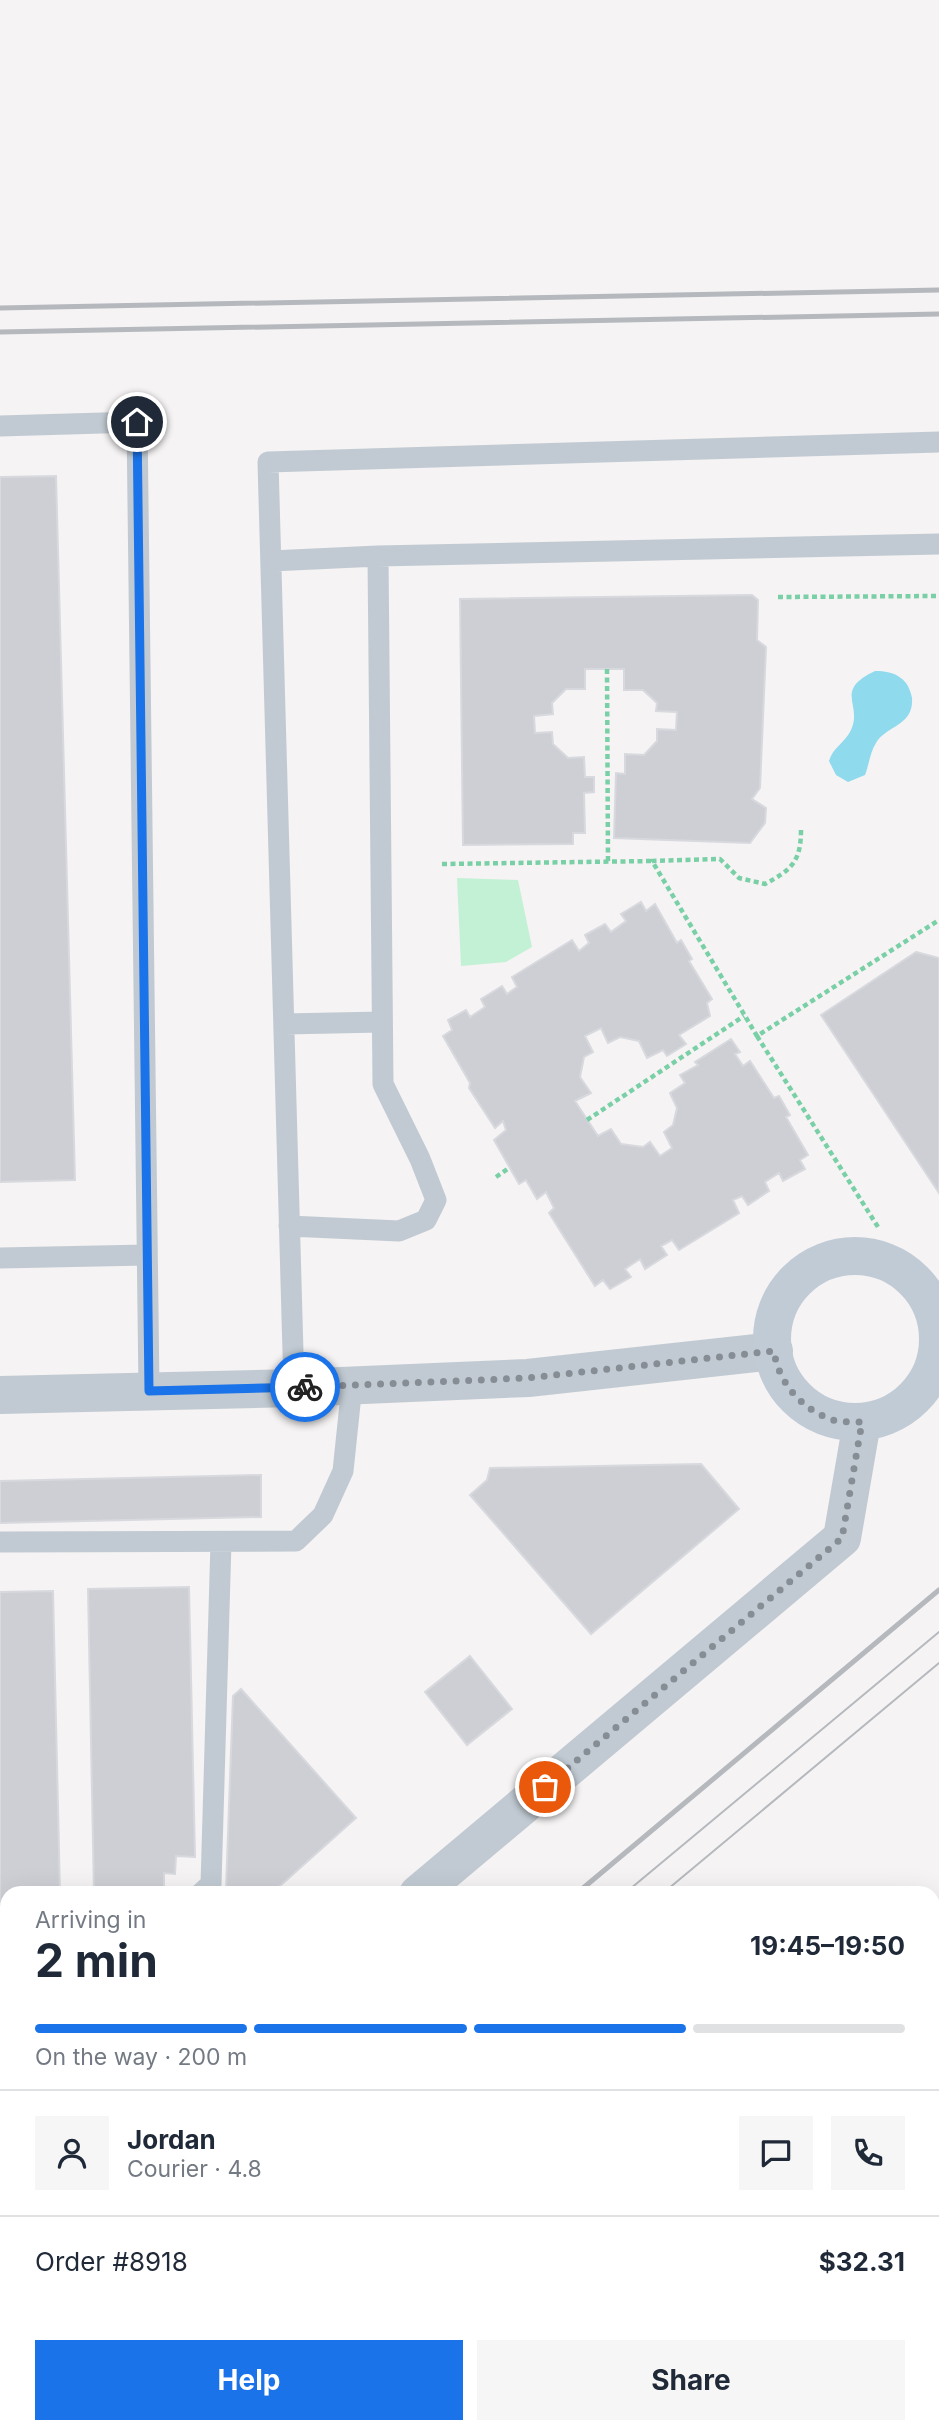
<!DOCTYPE html>
<html lang="en">
<head>
<meta charset="utf-8">
<style>
	:root { --surface:#fff; --page:#f6f6f7; --text:#1f2937; --muted:#747a83; --line:#e0e1e3; --accent:#1a73e8 }
	body { margin:0; font-family:Inter,sans-serif; background:var(--page); color:var(--text); height:100vh; display:flex; flex-direction:column; font-size:26px; white-space:nowrap }
	* { box-sizing:border-box; margin:0 }
	p { font-size:23px; color:var(--muted) }
	.icon { flex:none; width:38px; height:38px; fill:none; stroke:currentColor; stroke-width:2; stroke-linecap:round; stroke-linejoin:round }
	.map { position:relative; flex:1; overflow:hidden }
	.side { position:absolute; left:0px; top:1886px; width:940px; height:548px; display:flex; flex-direction:column; background:var(--surface); border-radius:21px 21px 0 0; box-shadow:0 7px 28px #0002 }
	.side>* { flex:none }
	.pin { position:absolute; display:grid; place-items:center; width:60px; height:60px; color:#fff; margin:-30px; border:4px solid #fff; border-radius:50%; box-shadow:0 2px 7px #0007 }
	.courier { position:absolute; display:grid; place-items:center; width:70px; height:70px; margin:-35px; border:5px solid #1a73e8; border-radius:50%; background:#fff; color:#222; box-shadow:0 2px 9px #0007 }
	.overview em { font-style:normal; font-weight:700 }
	.overview div { display:flex; flex-direction:column-reverse }
	.overview { display:flex; align-items:center; justify-content:space-between; height:119px; padding:0 35px }
	h1 { font-size:46px; font-weight:700; line-height:52px }
	.bar { display:grid; grid-template-columns:repeat(4,1fr); gap:10px 7px; align-content:center; height:84px; padding:0 35px }
	.bar i { height:9px; border-radius:5px; background:var(--line) }
	.bar .current { background:var(--accent) }
	.bar p { grid-column:span 4 }
	.line { display:flex; align-items:center; gap:18px; padding:0 35px; border-top:2px solid var(--line) }
	.line div { flex:1 }
	.round { display:grid; place-items:center; flex:none; width:74px; height:74px; border-radius:0px; background:var(--page) }
	.cta { display:flex; gap:14px; margin-top:auto; padding:14px 35px }
	.cta a { flex:1; height:80px; border-radius:0px; background:var(--accent); color:#fff; font-size:28px; font-weight:700; line-height:80px; text-align:center }
	.cta a+a { background:var(--page); color:var(--text) }
	.map>svg:first-child { display:block }
</style>
</head>
<body>
<div class="map">
<svg width="939" height="2433" viewBox="0 0 939 2433">
	<rect width="100%" height="100%" fill="#f5f3f3"/>
	<path fill="#c3f1d5" d="M457,878L518,880L532,947L506,962L461,966Z"/>
	<path fill="#90daee" d="M875,671C887,671 898,673 906,683C909,687 911,693 912,698C914,726 887,725 876,743C870,752 869,765 865,775L848,782L836,775L829,761C833,747 845,743 851,730C863,704 833,691 875,671Z"/>
	<path fill="#cdcfd5" stroke="#d7d9de" stroke-width="2" d="M56,476L75,1180L0,1182V477Z
		M752,595L758,600L757,640L766,647L760,788L752,799L766,808L765,823L750,843L614,838L616,773L625,774V754L644,755L657,741V729L676,730L677,712L656,711L657,703L643,690H624V669H585V689H566L552,703L553,714L534,716L535,733L552,732L553,744L568,758L584,757L585,777H594V792L584,793L585,833H573V844L463,845L460,599Z
		M641,902L646,911L655,904L677,943L681,940L692,959L689,961L712,999L707,1003L710,1016L679,1035L686,1044L667,1056L663,1050L647,1058L639,1041L620,1037L608,1043L601,1028L585,1036L593,1052L584,1057L580,1077L591,1093L575,1101L598,1136L611,1129L621,1144L643,1147L650,1142L660,1156L672,1148L664,1132L673,1125L677,1108L670,1093L685,1083L680,1075L698,1065L695,1062L731,1039L740,1052L735,1054L743,1066L750,1061L774,1098L779,1096L790,1115L786,1117L808,1155L800,1160L805,1169L783,1181L779,1173L765,1182L769,1191L748,1205L742,1196L733,1200L739,1213L679,1250L672,1240L661,1246L667,1255L645,1269L640,1259L625,1269L631,1277L610,1289L603,1280L595,1286L549,1213L554,1208L546,1192L537,1199L526,1180L519,1184L494,1140L506,1130L503,1121L495,1128L469,1088L470,1083L443,1036L452,1030L448,1020L466,1010L470,1017L485,1007L481,999L502,986L507,994L517,987L512,977L572,940L579,951L589,943L585,935L605,924L611,932L626,921L621,914Z
		M916,952L939,958V1193L821,1015Z
		M701,1464L739,1509L591,1634L470,1495L487,1480L490,1468Z
		M261,1475V1517L0,1523V1481Z
		M189,1587L195,1857L176,1856L175,1874L164,1873V1890L145,1888V1894H94L88,1589Z
		M53,1591L60,1894H7V1977H0V1592Z
		M470,1656L512,1709L467,1745L425,1692Z
		M241,1689L356,1818L271,1894H221L226,1889L233,1696Z
		M933,2187L939,2192V2235L933,2230Z
		M933,2290L939,2295V2380L933,2375Z
		M224,2427H293L298,2433H230Z
		M454,2427H610L618,2433H450Z
		M804,2427H925L934,2433H812Z"/>
	<g fill="none" stroke-linecap="round" stroke-linejoin="round">
		<path stroke="#7ad0a6" stroke-width="4.5" stroke-dasharray="5 3.5" stroke-linecap="butt" d="M778,597L939,596
			M607,669L608,862
			M801,830C801,862 791,870 765,884L739,878L720,859L652,861L757,1036L939,920
			M442,864L652,861
			M757,1036L878,1227
			M587,1120L744,1016
			M496,1177L509,1168"/>
		<path stroke="#c1cad2" stroke-width="21" d="M0,426L137,422L149,1391
			M271,561L378,556
			M284,1024L382,1022
			M289,1226L399,1231L426,1220L436,1200L420,1159L383,1084L378,556L939,544
			M0,1258L147,1255
			M294,1388L268,462L939,442
			M0,1542L296,1541L323,1515L343,1471L352,1385
			M200,1894L211,1884L221,1542
			M0,2048L7,2044
			M933,2170L939,2174
			M933,2262L939,2266
			M933,2415L939,2420
			M695,2427L702,2433
			M776,2427L784,2433
			M129,2433H130"/>
		<path stroke="#c1cad2" stroke-width="38" d="M0,1395L294,1388L528,1378L774,1351
			M418,1894L842,1538L862,1422
			M0,2245L7,2239"/>
		<path stroke="#c1cbd6" stroke-width="38" d="M772 1339a83 83 0 1 1 166 0a83 83 0 1 1-166 0Z"/>
		<path stroke="#b5b8bd" stroke-width="2" d="M624,1894L939,1632
			M662,1894L939,1663
			M0,2412L7,2406
			M12,2433L19,2427"/>
		<path stroke="#b5b8bd" stroke-width="5" d="M0,308L939,290
			M0,332L939,314
			M576,1894L939,1590
			M0,2375L7,2369"/>
	</g>
	<g fill="none" stroke-linecap="round" stroke-linejoin="round">
		<path stroke="#868d94" stroke-width="7" stroke-dasharray="0 12.6" d="M305,1387L528,1378L774,1351C778,1382 802,1410 833,1420C842,1422 853,1422 862,1422L842,1538L545,1787"/>
		<path stroke="#1a73e8" stroke-width="9" d="M137,422L149,1391L305,1387"/>
	</g>
</svg>
<div class="pin" style="left:545px;top:1787px;background:#ea580c"><svg class="icon" aria-label="bag" viewBox="0 0 24 24"><path d="M5 8h14l-1 12H6zM9 8a3 3 0 0 1 6 0"/></svg></div>
<div class="pin" style="left:137px;top:422px;background:#1f2937"><svg class="icon" aria-label="home" viewBox="0 0 24 24"><path d="M3 11l9-7 9 7M6 9v11h12V9"/></svg></div>
<div class="courier" style="left:305px;top:1387px"><svg class="icon" aria-label="bike" viewBox="0 0 24 24"><circle cx="6" cy="16" r="4"/><circle cx="18" cy="16" r="4"/><path d="M6 16l4-8h5l3 8M10 8l3 8H6M13 5h3"/></svg></div>
<section class="side">
<div class="overview"><div><h1>2 min</h1><p>Arriving in</p></div><em>19:45–19:50</em></div>
<div class="bar"><i class="current"></i><i class="current"></i><i class="current"></i><i></i><p>On the way · 200 m</p></div>
<div class="line" style="height:126px"><a class="round"><svg class="icon" aria-label="person" viewBox="0 0 24 24"><circle cx="12" cy="8" r="4"/><path d="M4 21q1-7 8-7t8 7"/></svg></a><div><b>Jordan</b><p>Courier · 4.8</p></div><a class="round"><svg class="icon" aria-label="chat" viewBox="0 0 24 24"><path d="M4 5h16v11H9l-5 4z"/></svg></a><a class="round"><svg class="icon" aria-label="phone" viewBox="0 0 24 24"><path d="M5 4h4l2 5-3 2q2 4 5 5l2-3 5 2v4C11 20 4 13 5 4z"/></svg></a></div>
<div class="line" style="height:91px"><div>Order #8918</div><b>$32.31</b></div>
<div class="cta"><a>Help</a><a>Share</a></div>
</section>
</div>
</body>
</html>
